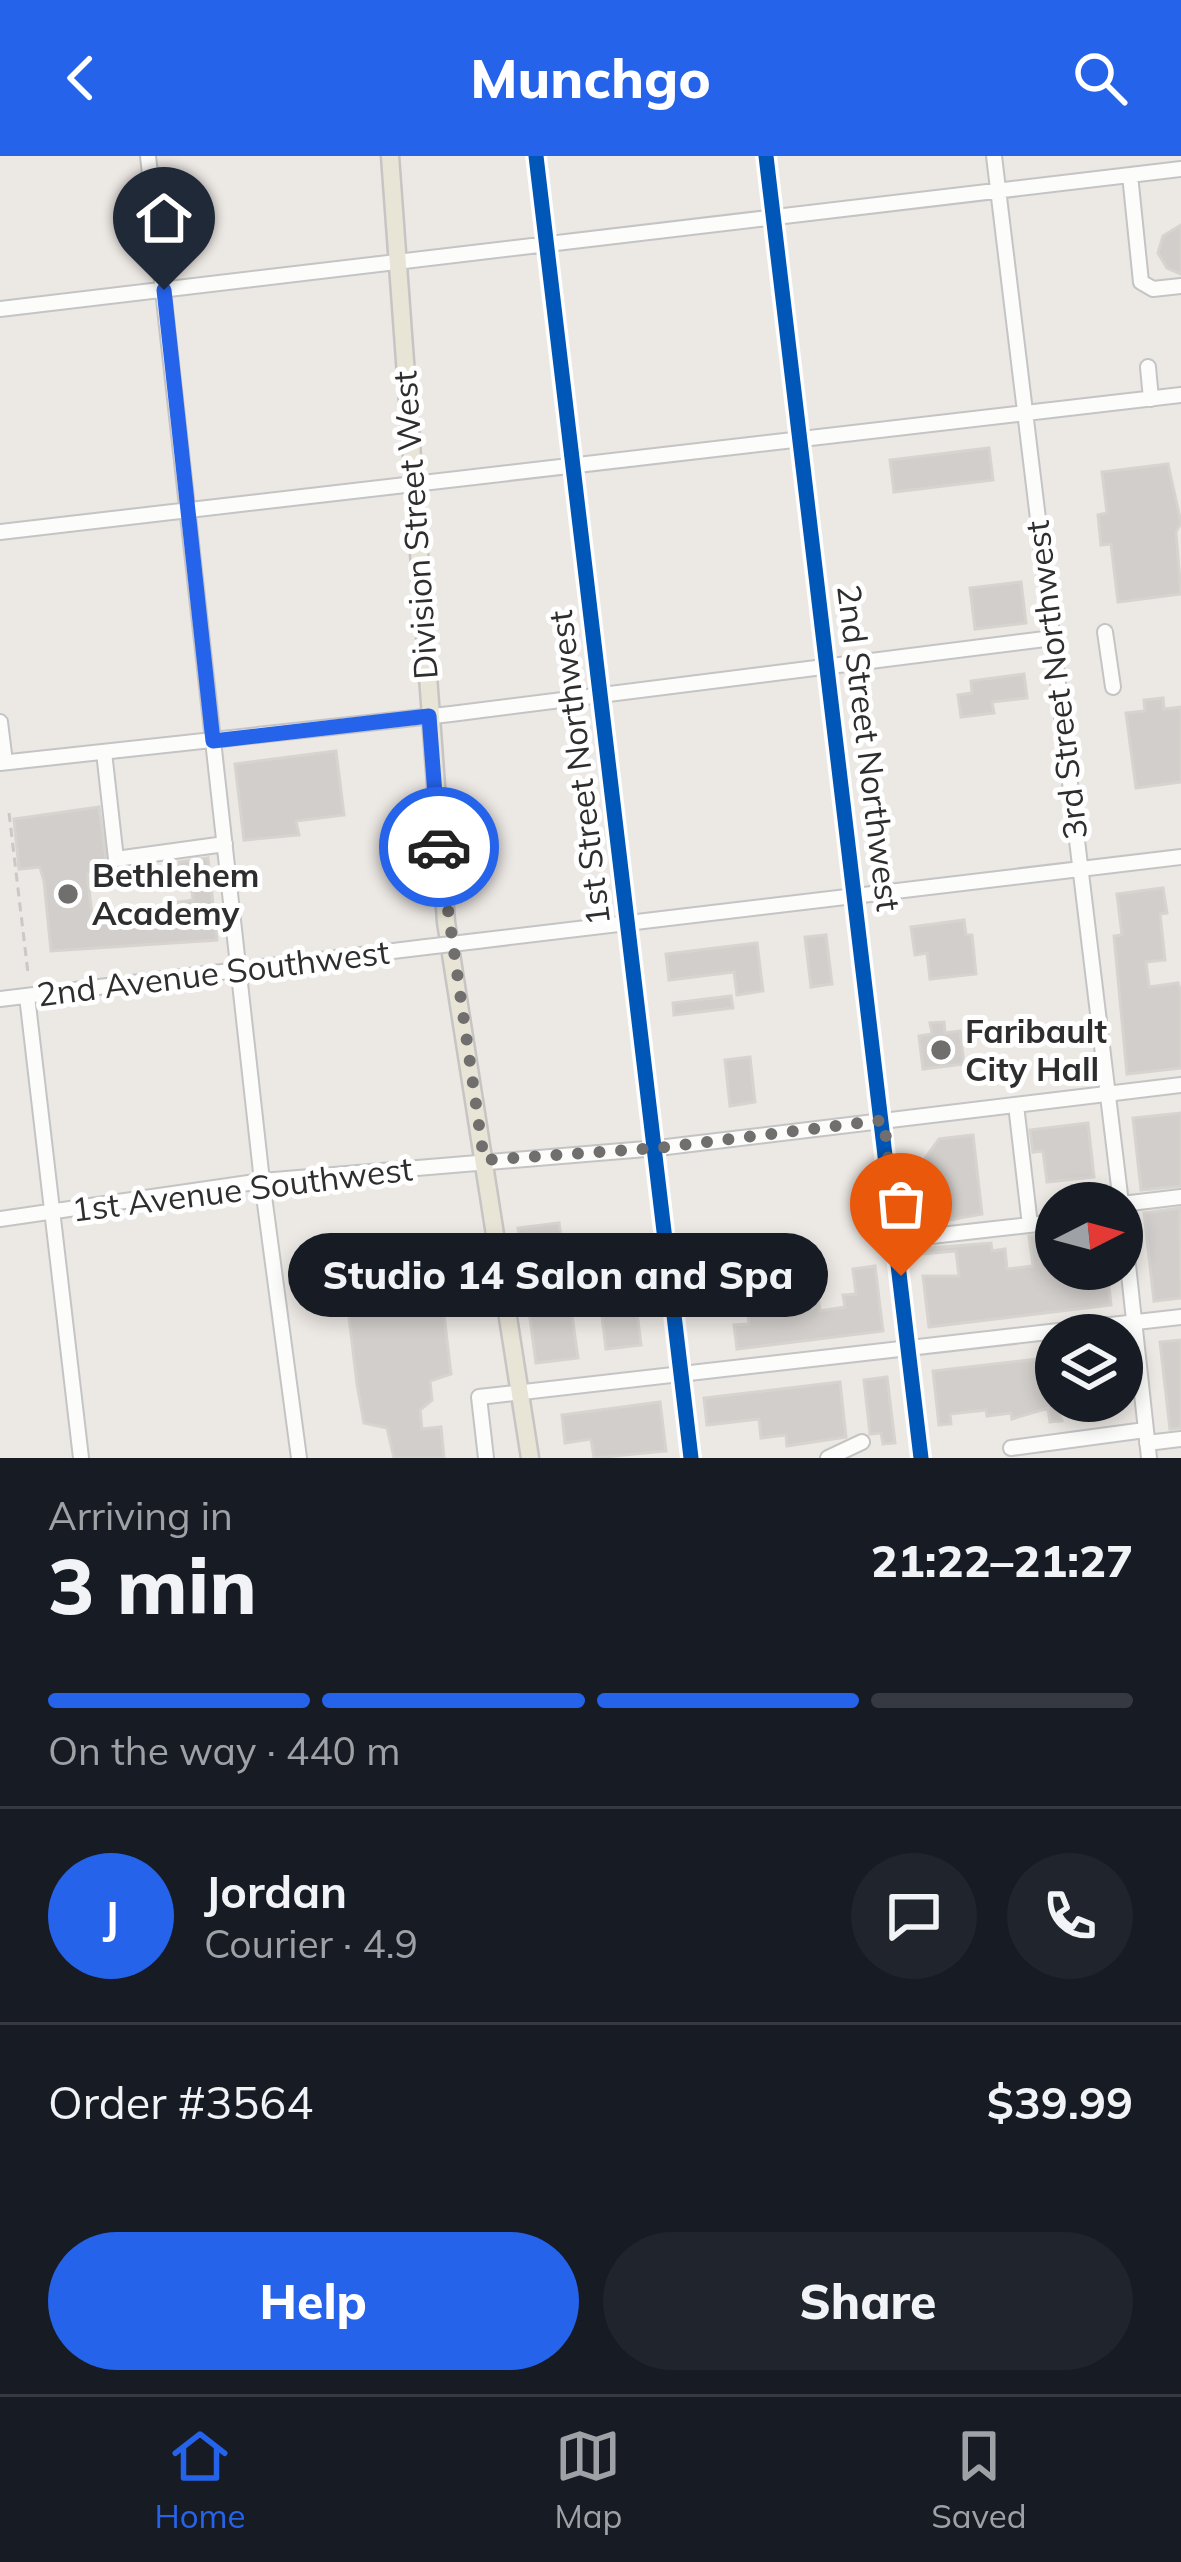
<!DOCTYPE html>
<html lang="en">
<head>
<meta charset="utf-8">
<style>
	:root { --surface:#171b24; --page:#20242c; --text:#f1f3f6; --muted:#9ea1a6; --line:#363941; --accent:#2563eb }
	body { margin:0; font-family:Mulish,sans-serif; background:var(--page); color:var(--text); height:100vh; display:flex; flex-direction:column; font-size:45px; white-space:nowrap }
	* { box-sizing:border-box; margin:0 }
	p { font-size:39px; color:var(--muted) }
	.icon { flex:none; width:66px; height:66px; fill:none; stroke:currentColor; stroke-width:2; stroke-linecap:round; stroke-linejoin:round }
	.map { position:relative; height:1302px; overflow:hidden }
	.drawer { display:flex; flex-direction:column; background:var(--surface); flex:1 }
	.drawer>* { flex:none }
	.needle { width:78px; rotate:84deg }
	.buttons { position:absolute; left:1035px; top:1026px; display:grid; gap:24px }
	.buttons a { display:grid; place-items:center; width:108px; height:108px; border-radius:50%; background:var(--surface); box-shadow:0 6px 18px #0003; font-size:60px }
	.pin { position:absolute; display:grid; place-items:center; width:102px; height:102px; color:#fff; margin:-123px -51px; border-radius:50% 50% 50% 0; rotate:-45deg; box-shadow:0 0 12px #0007 }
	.pin .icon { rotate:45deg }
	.courier { position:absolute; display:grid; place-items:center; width:120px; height:120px; margin:-60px; border:9px solid #2563eb; border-radius:50%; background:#fff; color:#222; box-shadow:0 3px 15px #0007 }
	.bubble { position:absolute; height:84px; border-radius:42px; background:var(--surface); box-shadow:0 6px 18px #0003; font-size:39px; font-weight:800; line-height:84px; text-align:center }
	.overview em { font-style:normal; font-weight:800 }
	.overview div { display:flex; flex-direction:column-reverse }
	.overview { display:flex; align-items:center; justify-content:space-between; height:204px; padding:0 48px }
	h1 { font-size:78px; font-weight:800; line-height:90px }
	.bar { display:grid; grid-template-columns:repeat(4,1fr); gap:18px 12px; align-content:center; height:144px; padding:0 48px }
	.bar i { height:15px; border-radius:9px; background:var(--line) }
	.bar .current { background:var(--accent) }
	.bar p { grid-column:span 4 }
	.line { display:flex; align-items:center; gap:30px; padding:0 48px; border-top:3px solid var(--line) }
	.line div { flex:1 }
	.round { display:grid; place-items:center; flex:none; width:126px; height:126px; border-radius:63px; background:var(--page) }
	.action { display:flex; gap:24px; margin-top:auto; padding:24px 48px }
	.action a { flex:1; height:138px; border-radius:72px; background:var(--accent); color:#fff; font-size:48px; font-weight:800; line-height:138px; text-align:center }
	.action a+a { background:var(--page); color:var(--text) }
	header { display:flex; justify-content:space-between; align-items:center; height:156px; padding:0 48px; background:var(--accent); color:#fff; font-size:54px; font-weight:800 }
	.tabs { display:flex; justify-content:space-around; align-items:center; height:168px; border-top:3px solid var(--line); background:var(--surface); font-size:33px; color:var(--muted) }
	.tabs a { display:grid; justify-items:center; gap:6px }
	.tabs .current { color:var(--accent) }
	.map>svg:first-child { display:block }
</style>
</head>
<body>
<header><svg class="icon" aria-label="back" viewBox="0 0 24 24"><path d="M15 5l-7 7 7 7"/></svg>Munchgo<svg class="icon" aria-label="search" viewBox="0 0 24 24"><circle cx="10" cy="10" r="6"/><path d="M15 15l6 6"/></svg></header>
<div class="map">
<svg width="1181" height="1302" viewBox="0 0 1181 1302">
	<rect width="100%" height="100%" fill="#ece8e4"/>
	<path fill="#d1cecb" stroke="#d7d4d0" stroke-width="3" d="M1181,69V118L1167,112L1158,97L1163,80Z
		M989,292L993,324L894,336L890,304Z
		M1168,308L1181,367L1176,376L1181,438L1118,446L1111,388L1101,389L1098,359L1107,357L1102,316Z
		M1021,426L1026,467L975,473L970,432Z
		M1024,518L1027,542L992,546L994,557L961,561L958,539L972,537L971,525Z
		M1163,542L1164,553L1181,551V626L1136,632L1126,557L1145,555L1144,544Z
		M336,595L344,659L296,665L299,679L244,684L235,608Z
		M99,651L107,710L87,717L92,759L193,744L191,722L181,724L179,706L208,702L217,784L51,795L44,725L40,711L19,713L14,663Z
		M1163,732L1167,757L1160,758L1165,804L1146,806L1149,831L1178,827L1181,836V912L1127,918L1114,780L1122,779L1117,738Z
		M964,764L966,779H972L976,818L930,823L927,797L915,799L911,771Z
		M826,779L832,828L811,831L805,781Z
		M757,787L763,835L737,839L734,816L669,824L666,798Z
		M731,840L733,852L674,859L673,847Z
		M944,866L945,877L960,875L964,908L923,913L919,880L932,878L930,867Z
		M750,901L755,946L730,950L725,904Z
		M1181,957V1030L1141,1034L1133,962Z
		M1088,967L1094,1021L1047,1026L1043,995L1033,996L1030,974Z
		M973,979L982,1058L916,1070L911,1022L939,983Z
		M1180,1052L1181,1142L1154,1145L1144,1057Z
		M559,1067L578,1202L536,1207L518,1072Z
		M1056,1077V1113H1107L1111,1149L929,1171L923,1120H959L956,1095L919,1098V1093L991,1087L992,1095L1005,1093L1007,1113L1033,1110L1029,1080Z
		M875,1110L883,1175L737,1193L734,1169L749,1168L745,1131L767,1128L769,1150L791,1147L789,1131L801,1130L802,1141L818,1139L820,1155L845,1151L843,1139L856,1138L853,1113Z
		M412,1121L414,1138L423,1137V1144L442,1142L451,1218L430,1225L432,1244L420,1254L422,1273L441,1271L444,1302H394L387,1272L364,1267L357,1228L348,1153L354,1152L351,1128Z
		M633,1123L641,1189L606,1193L598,1128Z
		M1181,1184V1272L1170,1273L1160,1186Z
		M1056,1201V1245L1062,1265L1050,1266L1048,1252L1012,1263L1011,1257L987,1260L986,1254L950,1258L951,1268L939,1269L933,1215Z
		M887,1221L895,1287L883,1288L881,1277L870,1278L864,1224Z
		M840,1226L846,1281L787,1290L786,1279L761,1282L759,1263L707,1269L704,1242Z
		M660,1246L666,1295L594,1302L591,1283L565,1287L562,1259Z"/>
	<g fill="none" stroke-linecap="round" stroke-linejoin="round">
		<g stroke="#c5c4c5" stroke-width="18">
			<path id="minor" d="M148,0L262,1025L299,1302
				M536,0L691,1302
				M766,0L921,1302
				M994,0L1121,1047
				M1130,19L1141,126L1153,133L1181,130
				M0,153L1181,13
				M1148,211L1151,243
				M0,376L1181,239
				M1105,476L1113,531
				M0,566L5,606
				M104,596L116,703L225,688
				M0,607L451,558L1053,482
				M477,785L1181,701
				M27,840L81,1302
				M0,843L426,791
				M1016,949L1030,1069
				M1122,1048L1181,1041
				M1122,1054L1149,1302
				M0,1063L262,1025L658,992L1181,929
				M896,1084L1056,1066
				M463,1127L503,1122
				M1147,1287L1181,1283
				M1011,1292L1145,1274
				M486,1302L479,1241L1181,1161
				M828,1302L862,1286"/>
		</g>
		<g stroke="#c6c5c4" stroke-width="21">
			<path id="major" d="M390,0L446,766L530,1302"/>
		</g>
		<path stroke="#c9c9c8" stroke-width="3" stroke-dasharray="9 6" stroke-linecap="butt" d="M9,657L28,817"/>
		<use href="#minor" stroke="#fcfcfb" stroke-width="14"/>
		<use href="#major" stroke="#e8e4d6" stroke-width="16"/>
		<g stroke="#c5c4c5" stroke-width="18" stroke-linecap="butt">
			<path id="minor-bridge" d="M426,791L477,785"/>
		</g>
		<use href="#minor-bridge" stroke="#fcfcfb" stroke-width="14"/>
		<g stroke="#fff" stroke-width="22">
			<path id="cycleway" d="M536,0L691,1302
				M766,0L921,1302"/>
		</g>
		<use href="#cycleway" stroke="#0057b8" stroke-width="15"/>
	</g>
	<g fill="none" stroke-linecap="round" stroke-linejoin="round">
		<path stroke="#706f6e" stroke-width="12" stroke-dasharray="0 21.6" d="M439,691L484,1004L658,992L884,964L901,1120"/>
		<path stroke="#2563eb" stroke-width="15" d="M164,134L213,585L429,560L439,691"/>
	</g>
	<g fill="#706f6e" stroke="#fff" stroke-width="4.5">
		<circle cx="68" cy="738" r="12"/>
		<circle cx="941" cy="894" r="12"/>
	</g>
	<g text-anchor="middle" stroke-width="10" stroke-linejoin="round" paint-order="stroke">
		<g font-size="33" fill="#2e2e2e" stroke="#fff">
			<text transform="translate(415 369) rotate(-94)" y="12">Division Street West</text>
			<text transform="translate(1056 524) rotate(-97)" y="12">3rd Street Northwest</text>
			<text transform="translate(869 592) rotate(83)" y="12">2nd Street Northwest</text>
			<text transform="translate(579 612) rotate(-97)" y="12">1st Street Northwest</text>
			<text transform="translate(213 817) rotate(-7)" y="12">2nd Avenue Southwest</text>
			<text transform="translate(242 1033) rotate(-7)" y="12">1st Avenue Southwest</text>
		</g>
		<g font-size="33" font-weight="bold" fill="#2e2e2e" stroke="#fff" text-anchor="start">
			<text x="92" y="731">Bethlehem<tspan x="92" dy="38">Academy</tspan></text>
			<text x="965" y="887">Faribault<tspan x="965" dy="38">City Hall</tspan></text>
		</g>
	</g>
</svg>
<div class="buttons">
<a><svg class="needle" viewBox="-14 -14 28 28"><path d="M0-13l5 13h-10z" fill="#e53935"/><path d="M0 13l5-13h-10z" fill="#9ea1a6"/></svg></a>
<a><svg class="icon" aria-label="layers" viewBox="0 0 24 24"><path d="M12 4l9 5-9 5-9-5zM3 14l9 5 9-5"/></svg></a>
</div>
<div class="pin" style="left:901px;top:1120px;background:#ea580c"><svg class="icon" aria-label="bag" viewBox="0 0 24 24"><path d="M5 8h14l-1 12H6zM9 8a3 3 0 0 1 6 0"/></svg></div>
<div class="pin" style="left:164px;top:134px;background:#1f2937"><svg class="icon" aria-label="home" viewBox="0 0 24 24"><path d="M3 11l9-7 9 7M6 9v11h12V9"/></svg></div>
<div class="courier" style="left:439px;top:691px"><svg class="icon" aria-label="car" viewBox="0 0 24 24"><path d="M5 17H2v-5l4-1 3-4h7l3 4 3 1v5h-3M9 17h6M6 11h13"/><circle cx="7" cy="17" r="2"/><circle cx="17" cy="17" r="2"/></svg></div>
<div class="bubble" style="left:288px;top:1077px;width:540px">Studio 14 Salon and Spa</div>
</div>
<section class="drawer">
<div class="overview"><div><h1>3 min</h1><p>Arriving in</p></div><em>21:22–21:27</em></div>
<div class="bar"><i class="current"></i><i class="current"></i><i class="current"></i><i></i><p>On the way · 440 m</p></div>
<div class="line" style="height:216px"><b class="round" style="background:var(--accent);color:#fff">J</b><div><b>Jordan</b><p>Courier · 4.9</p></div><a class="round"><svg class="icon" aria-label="chat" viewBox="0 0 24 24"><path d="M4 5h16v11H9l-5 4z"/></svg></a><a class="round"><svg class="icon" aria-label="phone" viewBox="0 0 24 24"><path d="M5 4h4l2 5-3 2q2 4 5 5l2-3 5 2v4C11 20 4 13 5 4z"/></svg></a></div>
<div class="line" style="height:156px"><div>Order #3564</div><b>$39.99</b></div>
<div class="action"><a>Help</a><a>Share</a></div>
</section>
<nav class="tabs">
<a class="current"><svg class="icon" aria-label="home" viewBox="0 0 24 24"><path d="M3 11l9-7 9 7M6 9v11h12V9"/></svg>Home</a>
<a><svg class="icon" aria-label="map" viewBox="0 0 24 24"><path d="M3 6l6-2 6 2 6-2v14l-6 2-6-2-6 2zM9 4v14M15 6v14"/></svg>Map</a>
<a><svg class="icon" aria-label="saved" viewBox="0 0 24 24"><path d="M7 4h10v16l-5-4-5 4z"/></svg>Saved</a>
</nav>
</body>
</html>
